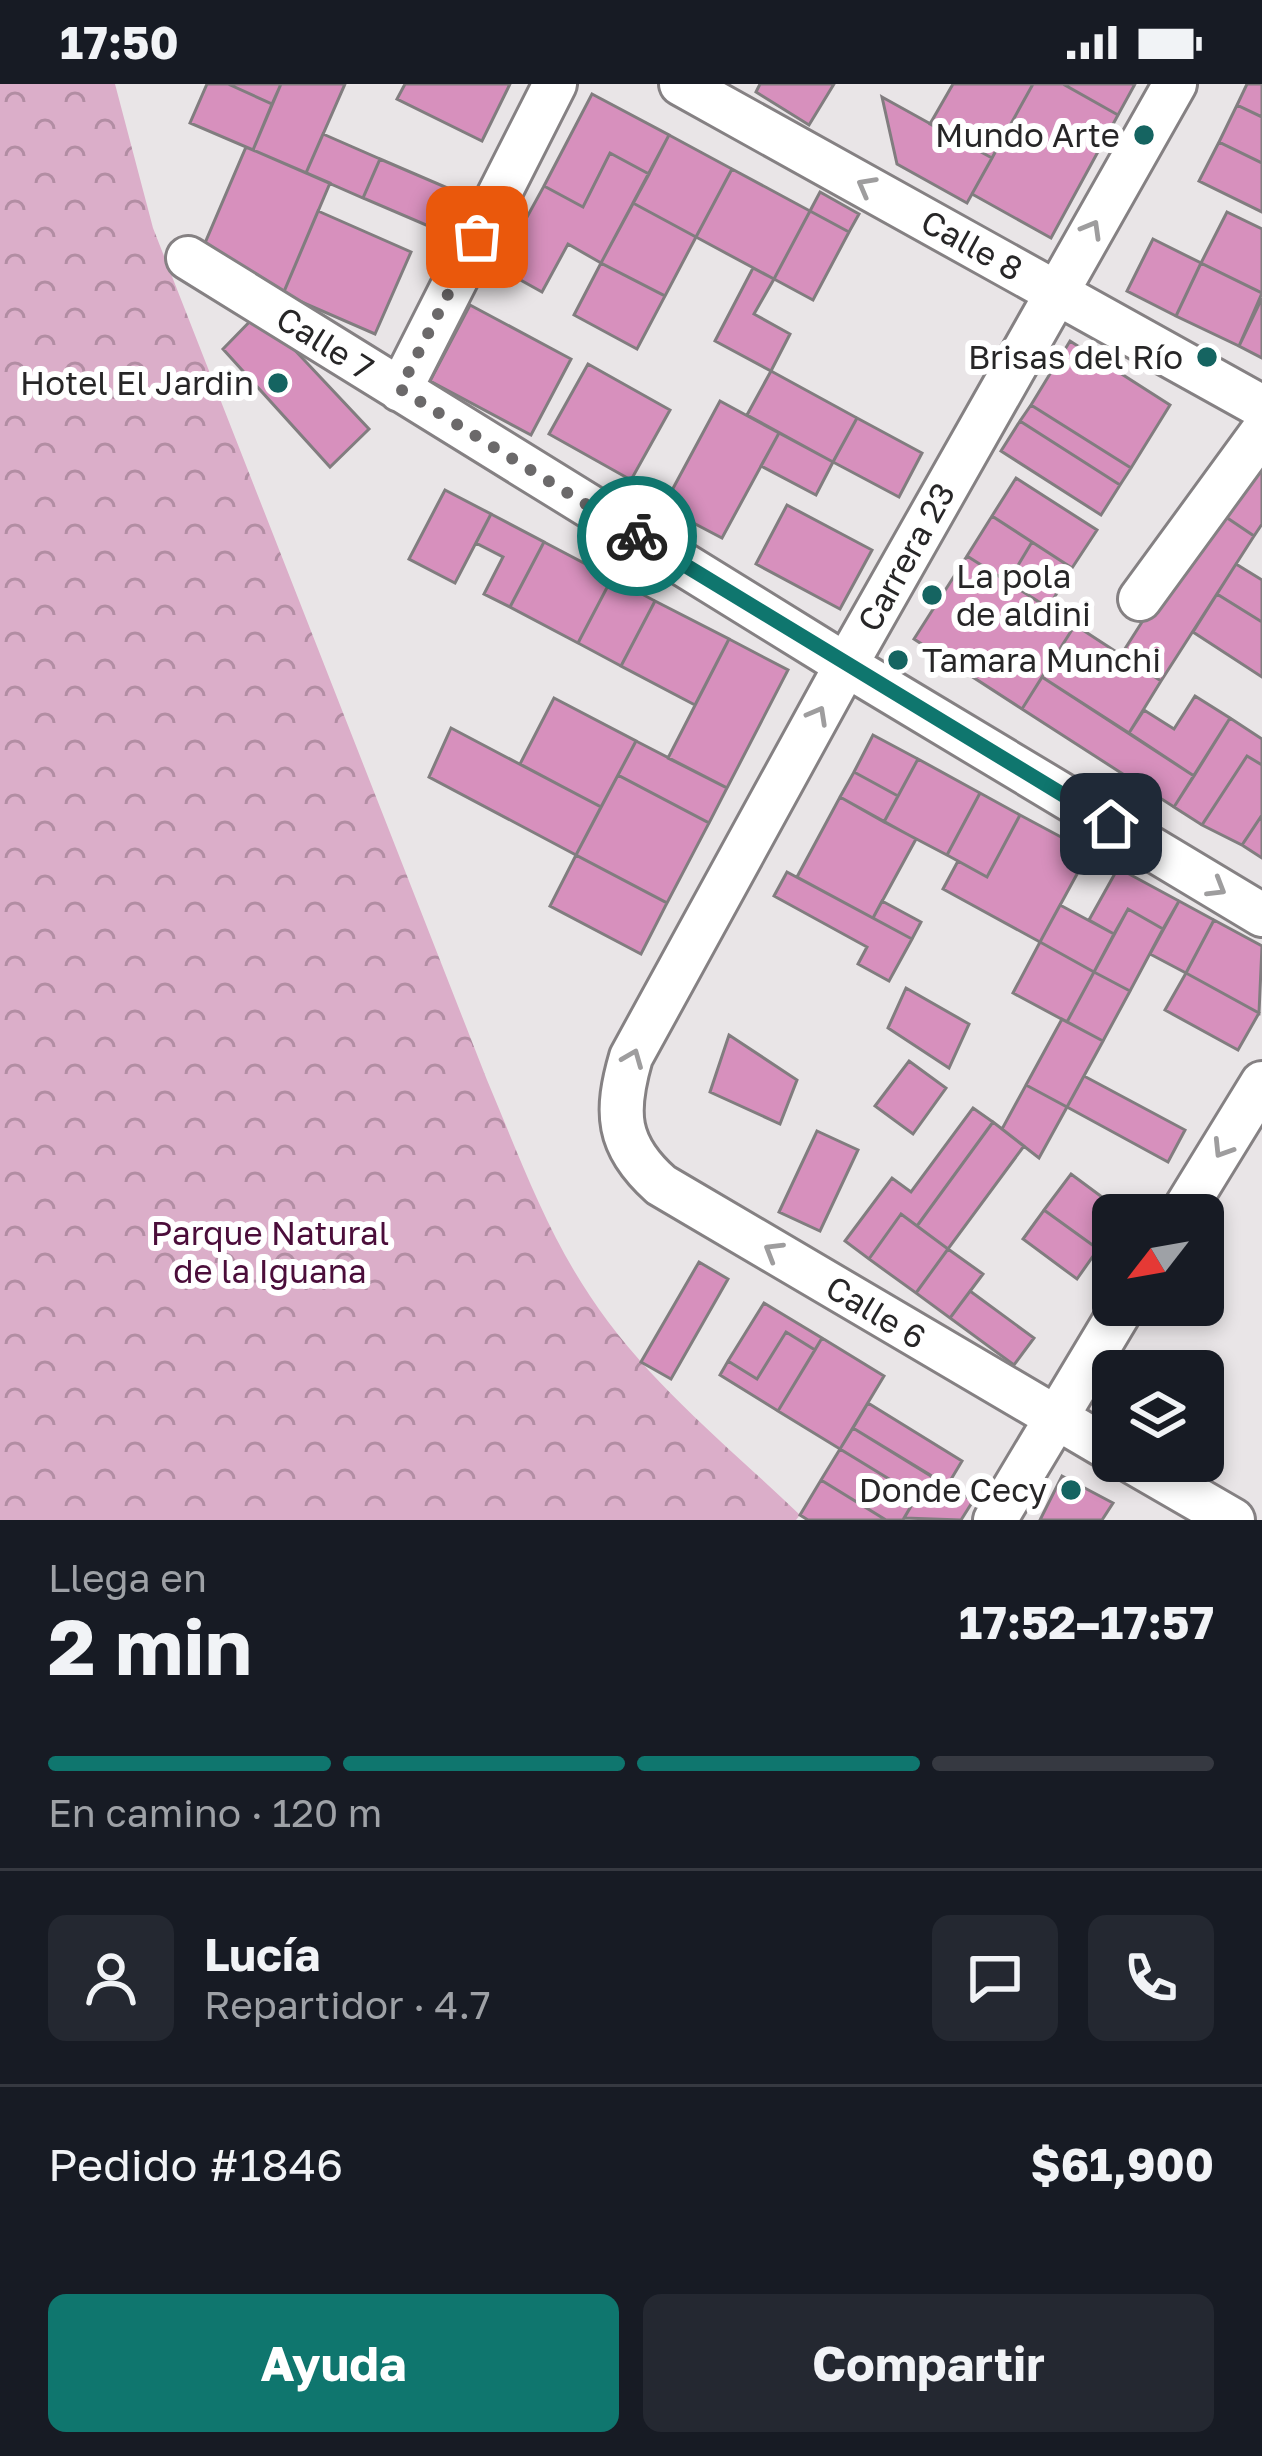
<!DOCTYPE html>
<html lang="es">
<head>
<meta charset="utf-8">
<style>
	:root { --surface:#171b24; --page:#242831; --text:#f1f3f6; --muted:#9ea1a6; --line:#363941; --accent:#0f766e }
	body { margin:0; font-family:"Golos Text",sans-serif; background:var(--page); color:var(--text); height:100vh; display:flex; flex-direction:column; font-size:45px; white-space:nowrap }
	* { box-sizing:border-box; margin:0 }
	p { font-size:39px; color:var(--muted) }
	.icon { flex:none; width:66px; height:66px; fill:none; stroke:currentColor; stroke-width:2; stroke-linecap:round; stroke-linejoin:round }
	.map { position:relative; height:1436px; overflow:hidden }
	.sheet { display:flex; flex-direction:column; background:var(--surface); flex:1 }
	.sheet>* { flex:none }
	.needle { width:78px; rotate:239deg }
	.tools { position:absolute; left:1092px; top:1110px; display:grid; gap:24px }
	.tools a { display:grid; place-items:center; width:132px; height:132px; border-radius:18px; background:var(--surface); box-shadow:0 6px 18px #0003; font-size:60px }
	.pin { position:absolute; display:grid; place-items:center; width:102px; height:102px; color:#fff; margin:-51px; border-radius:24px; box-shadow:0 6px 18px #0006 }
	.courier { position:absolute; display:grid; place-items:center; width:120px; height:120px; margin:-60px; border:9px solid #0f766e; border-radius:50%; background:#fff; color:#222; box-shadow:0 3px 15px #0007 }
	.overview em { font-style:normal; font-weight:700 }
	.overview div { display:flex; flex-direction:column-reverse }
	.overview { display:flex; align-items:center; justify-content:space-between; height:204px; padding:0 48px }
	h1 { font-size:78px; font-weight:700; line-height:90px }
	.bar { display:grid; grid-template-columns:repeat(4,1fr); gap:18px 12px; align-content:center; height:144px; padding:0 48px }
	.bar i { height:15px; border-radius:9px; background:var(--line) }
	.bar .active { background:var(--accent) }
	.bar p { grid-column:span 4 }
	.line { display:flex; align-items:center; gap:30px; padding:0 48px; border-top:3px solid var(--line) }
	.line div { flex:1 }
	.round { display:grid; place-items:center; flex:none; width:126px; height:126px; border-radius:18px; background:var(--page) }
	.button { display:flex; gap:24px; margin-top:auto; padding:24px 48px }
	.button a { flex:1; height:138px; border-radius:18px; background:var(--accent); color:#fff; font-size:48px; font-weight:700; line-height:138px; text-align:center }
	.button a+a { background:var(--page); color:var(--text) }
	.status { display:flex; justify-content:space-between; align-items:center; height:84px; padding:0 60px; background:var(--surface); direction:ltr }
	.status svg { height:33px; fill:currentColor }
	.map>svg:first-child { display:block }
</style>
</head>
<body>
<div class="status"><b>17:50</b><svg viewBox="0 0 49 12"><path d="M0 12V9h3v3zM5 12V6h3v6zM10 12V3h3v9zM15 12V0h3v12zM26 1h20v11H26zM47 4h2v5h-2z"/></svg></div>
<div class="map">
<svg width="1262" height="1436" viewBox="0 0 1262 1436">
	<defs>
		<pattern id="forest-crowns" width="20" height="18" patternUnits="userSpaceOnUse" patternTransform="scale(3)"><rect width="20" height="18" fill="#dbaec9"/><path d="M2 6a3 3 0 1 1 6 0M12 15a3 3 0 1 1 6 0" fill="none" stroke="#b28da3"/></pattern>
	</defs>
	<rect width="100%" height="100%" fill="#e9e5e7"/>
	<path fill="url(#forest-crowns)" d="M0,0H115L153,144L487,996C518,1069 545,1145 590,1212C645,1296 728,1362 800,1431L796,1436H0Z"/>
	<path fill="#d790bd" stroke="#817d7f" stroke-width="3" d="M207,0H228L272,20L253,66L190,39Z
		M228,0H281L272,20Z
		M281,0H345L306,89L253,66Z
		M405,0H510L482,57L397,15Z
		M760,0H834L809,41L756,8Z
		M953,0H1033L992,74L930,40Z
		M1033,0H1063L1118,31L1051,154L972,110Z
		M1063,0H1135L1118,31Z
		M1247,0H1262V33L1237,21Z
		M592,10L669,51L649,90L610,69L583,123L544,102Z
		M882,13L992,74L967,119L897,80Z
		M1237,21L1262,33V79L1219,58Z
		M323,50L380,75L363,114L306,89Z
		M669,51L732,85L696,153L633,119Z
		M1219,58L1262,79V128L1199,97Z
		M246,63L330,99L283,210L199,173Z
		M610,69L649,90L601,179L568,160L542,208L499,184L544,102L583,123Z
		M380,75L457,108L440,147L363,114Z
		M732,85L810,127L774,195L696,153Z
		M820,108L859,130L849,148L810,127Z
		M633,119L696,153L665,212L601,179Z
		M318,127L411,168L375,250L283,210Z
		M810,127L849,148L813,216L774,195Z
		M1227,128L1262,145V209L1201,179Z
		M1153,155L1201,179L1176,232L1127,207Z
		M601,179L665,212L637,265L574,231Z
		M1201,179L1262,209L1239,262L1176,232Z
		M753,184L774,195L754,230L790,250L771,287L715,257Z
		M1262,214V274L1239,262Z
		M470,221L571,275L531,351L430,297Z
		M259,228L369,345L330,383L223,265Z
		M1070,257L1170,321L1131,384L1031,321Z
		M588,280L670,326L631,396L549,350Z
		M771,287L857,334L833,378L747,331Z
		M720,317L779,349L722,454L663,423Z
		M1031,321L1131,384L1120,401L1020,337Z
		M857,334L922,369L899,413L833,378Z
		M1020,337L1120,401L1101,431L1001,367Z
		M779,349L833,378L816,411L761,382Z
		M1262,358V440L1254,452L1214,425Z
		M1016,394L1097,446L1072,484L992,432Z
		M445,406L491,430L455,499L409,475Z
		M787,421L872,466L840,525L756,480Z
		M1214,425L1254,452L1161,597L1121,571Z
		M491,430L544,458L510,523L484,510L503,473L476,459Z
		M992,432L1032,458L1008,498L967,472Z
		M544,458L612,494L578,559L510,523Z
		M1032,458L1072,484L1048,524L1008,498Z
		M967,472L1075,541L1022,625L914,555Z
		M1236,480L1262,496V538L1217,510Z
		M612,494L655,517L621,582L578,559Z
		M1217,510L1262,538V593L1193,548Z
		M655,517L729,555L695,621L621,582Z
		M1075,541L1161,597L1129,649L1042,593Z
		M729,555L788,586L727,704L668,674Z
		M1042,593L1194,692L1174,723L1022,625Z
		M1195,612L1230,634L1194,692L1129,649L1144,626L1174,645Z
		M554,614L636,657L601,723L520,680Z
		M1230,634L1262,655V681L1247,672L1202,741L1174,723Z
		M451,644L601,723L576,771L429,693Z
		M873,651L918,675L898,712L854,688Z
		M636,657L727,704L709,739L618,691Z
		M1247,672L1262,681V731L1242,761L1202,741Z
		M918,675L980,709L947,771L884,738Z
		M854,688L898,712L884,738L840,713Z
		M618,691L709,739L667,819L576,771Z
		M980,709L1020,731L987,793L947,771Z
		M840,713L916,755L873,834L797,793Z
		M1020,731L1089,768L1040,858L943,805L958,777L987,793Z
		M1262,731V774L1242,761Z
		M576,771L667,819L641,870L550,822Z
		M1118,784L1179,817L1163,845L1128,825L1114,850L1089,836Z
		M787,788L912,855L889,897L858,880L867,863L774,812Z
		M882,817L921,838L912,855L873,834Z
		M1179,817L1214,836L1186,889L1150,870Z
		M1060,821L1114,850L1094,888L1040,858Z
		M1128,825L1163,845L1130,907L1094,888Z
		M1214,836L1262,862L1259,929L1186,889Z
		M1040,858L1094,888L1067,938L1013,909Z
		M1094,888L1130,907L1103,957L1067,938Z
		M1186,889L1259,929L1238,966L1165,926Z
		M906,904L969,940L949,984L888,944Z
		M1062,935L1103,957L1067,1023L1026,1001Z
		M729,951L797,996L780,1040L710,1008Z
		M909,977L946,1004L913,1050L875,1022Z
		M1084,992L1185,1046L1168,1078L1067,1023Z
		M1026,1001L1067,1023L1039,1074L1002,1045Z
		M973,1024L993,1038L917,1142L901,1130L869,1175L845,1157L892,1094L911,1108Z
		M993,1038L1024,1062L948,1165L917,1142Z
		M817,1047L858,1066L820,1147L779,1128Z
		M1071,1090L1125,1130L1113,1131V1145L1098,1165L1044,1126Z
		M1044,1126L1098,1165L1077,1195L1023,1155Z
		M901,1130L948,1165L916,1209L869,1175Z
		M948,1165L983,1190L950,1234L916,1209Z
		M699,1178L728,1195L671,1295L641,1278Z
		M970,1207L1034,1254L1014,1281L950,1234Z
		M764,1219L822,1254L815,1266L786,1248L757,1295L728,1277Z
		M786,1248L815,1266L778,1327L720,1291L728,1277L757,1295Z
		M822,1254L884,1292L840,1365L778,1327Z
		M868,1319L962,1377L947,1402L853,1344Z
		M853,1344L973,1417L961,1436L904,1434L917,1412L840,1365Z
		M840,1365L917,1412L903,1436H886L821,1396Z
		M1062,1392L1113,1419L1102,1436H1040Z
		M821,1396L886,1436H808L800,1431Z"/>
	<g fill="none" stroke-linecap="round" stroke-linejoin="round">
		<g stroke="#858183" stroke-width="48">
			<path id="minor" d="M681,0L1262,323
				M188,174L846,581L1262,831
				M400,306L555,0
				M1140,515L1262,348
				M1181,1131L1262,999
				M1113,1367L661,1101C616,1061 615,1028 631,973L846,581L1175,0
				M1131,1377L1233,1436
				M995,1436L1124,1221"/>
		</g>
		<use href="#minor" stroke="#fff" stroke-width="42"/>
	</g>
	<defs><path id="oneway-chevron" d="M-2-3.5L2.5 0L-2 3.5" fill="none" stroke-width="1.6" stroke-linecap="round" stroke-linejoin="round" transform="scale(3)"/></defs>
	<g stroke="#9e9d9e">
		<use href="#oneway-chevron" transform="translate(866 102) rotate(-151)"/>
		<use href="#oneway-chevron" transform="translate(1092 145) rotate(-60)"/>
		<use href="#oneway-chevron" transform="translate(818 631) rotate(-61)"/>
		<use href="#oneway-chevron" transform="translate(1217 804) rotate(31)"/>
		<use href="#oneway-chevron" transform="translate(633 974) rotate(-68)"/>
		<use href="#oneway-chevron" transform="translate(1222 1065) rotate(122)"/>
		<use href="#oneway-chevron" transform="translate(773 1167) rotate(-149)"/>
	</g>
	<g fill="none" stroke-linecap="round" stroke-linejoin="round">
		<path stroke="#6b696a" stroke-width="12" stroke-dasharray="0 21.6" d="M477,153L400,305L637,452"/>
		<path stroke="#0f766e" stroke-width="15" d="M637,452L1111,740"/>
	</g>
	<g fill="#156461" stroke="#fff" stroke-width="4.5">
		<circle cx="1144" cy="51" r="12"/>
		<circle cx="1207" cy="273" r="12"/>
		<circle cx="278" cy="299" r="12"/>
		<circle cx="932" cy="511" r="12"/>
		<circle cx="898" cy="576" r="12"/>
		<circle cx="1071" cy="1406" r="12"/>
	</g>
	<g text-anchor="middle" stroke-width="12" stroke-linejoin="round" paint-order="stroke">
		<g font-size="33" fill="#272627" stroke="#fff" text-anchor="end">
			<text x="1120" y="63">Mundo Arte</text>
			<text x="1183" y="285">Brisas del Río</text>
			<text x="254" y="311">Hotel El Jardin</text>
			<text x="956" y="504" text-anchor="start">La pola<tspan x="956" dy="38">de aldini</tspan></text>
			<text x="922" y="588" text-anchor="start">Tamara Munchi</text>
			<text x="1047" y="1418">Donde Cecy</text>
		</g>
		<g font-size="33" fill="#272627" stroke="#fff">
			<text transform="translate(972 161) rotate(29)" y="12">Calle 8</text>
			<text transform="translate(325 259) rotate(32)" y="12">Calle 7</text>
			<text transform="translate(906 473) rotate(-61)" y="12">Carrera 23</text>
			<text transform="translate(876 1228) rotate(31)" y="12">Calle 6</text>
		</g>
		<g font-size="33" fill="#4b0d3a" stroke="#fff">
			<text x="270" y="1161">Parque Natural<tspan x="270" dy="38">de la Iguana</tspan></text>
		</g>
	</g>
</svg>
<div class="tools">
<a><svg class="needle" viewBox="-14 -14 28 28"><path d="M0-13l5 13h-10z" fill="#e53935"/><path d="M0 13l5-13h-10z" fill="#9ea1a6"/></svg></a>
<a><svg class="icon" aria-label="layers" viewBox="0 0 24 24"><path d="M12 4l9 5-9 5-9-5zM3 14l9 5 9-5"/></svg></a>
</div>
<div class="pin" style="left:477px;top:153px;background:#ea580c"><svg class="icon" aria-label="bag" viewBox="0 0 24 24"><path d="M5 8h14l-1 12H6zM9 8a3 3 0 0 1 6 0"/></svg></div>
<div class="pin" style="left:1111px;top:740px;background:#1f2937"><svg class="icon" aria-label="home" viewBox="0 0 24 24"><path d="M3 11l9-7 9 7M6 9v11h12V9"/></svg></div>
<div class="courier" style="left:637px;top:452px"><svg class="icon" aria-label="bike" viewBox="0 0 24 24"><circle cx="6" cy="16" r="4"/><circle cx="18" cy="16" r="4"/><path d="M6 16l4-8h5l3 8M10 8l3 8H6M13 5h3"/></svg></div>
</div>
<section class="sheet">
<div class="overview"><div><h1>2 min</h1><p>Llega en</p></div><em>17:52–17:57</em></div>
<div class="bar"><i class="active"></i><i class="active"></i><i class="active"></i><i></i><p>En camino · 120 m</p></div>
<div class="line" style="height:216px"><a class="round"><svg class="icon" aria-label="person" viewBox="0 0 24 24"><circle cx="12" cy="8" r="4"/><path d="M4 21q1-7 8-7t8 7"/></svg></a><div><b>Lucía</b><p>Repartidor · 4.7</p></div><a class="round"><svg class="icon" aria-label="chat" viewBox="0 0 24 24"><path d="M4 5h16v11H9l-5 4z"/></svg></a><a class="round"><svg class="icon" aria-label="phone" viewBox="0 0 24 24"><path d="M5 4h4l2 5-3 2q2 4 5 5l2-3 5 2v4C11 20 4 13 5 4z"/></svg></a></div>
<div class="line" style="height:156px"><div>Pedido #1846</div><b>$61,900</b></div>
<div class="button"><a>Ayuda</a><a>Compartir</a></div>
</section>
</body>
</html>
